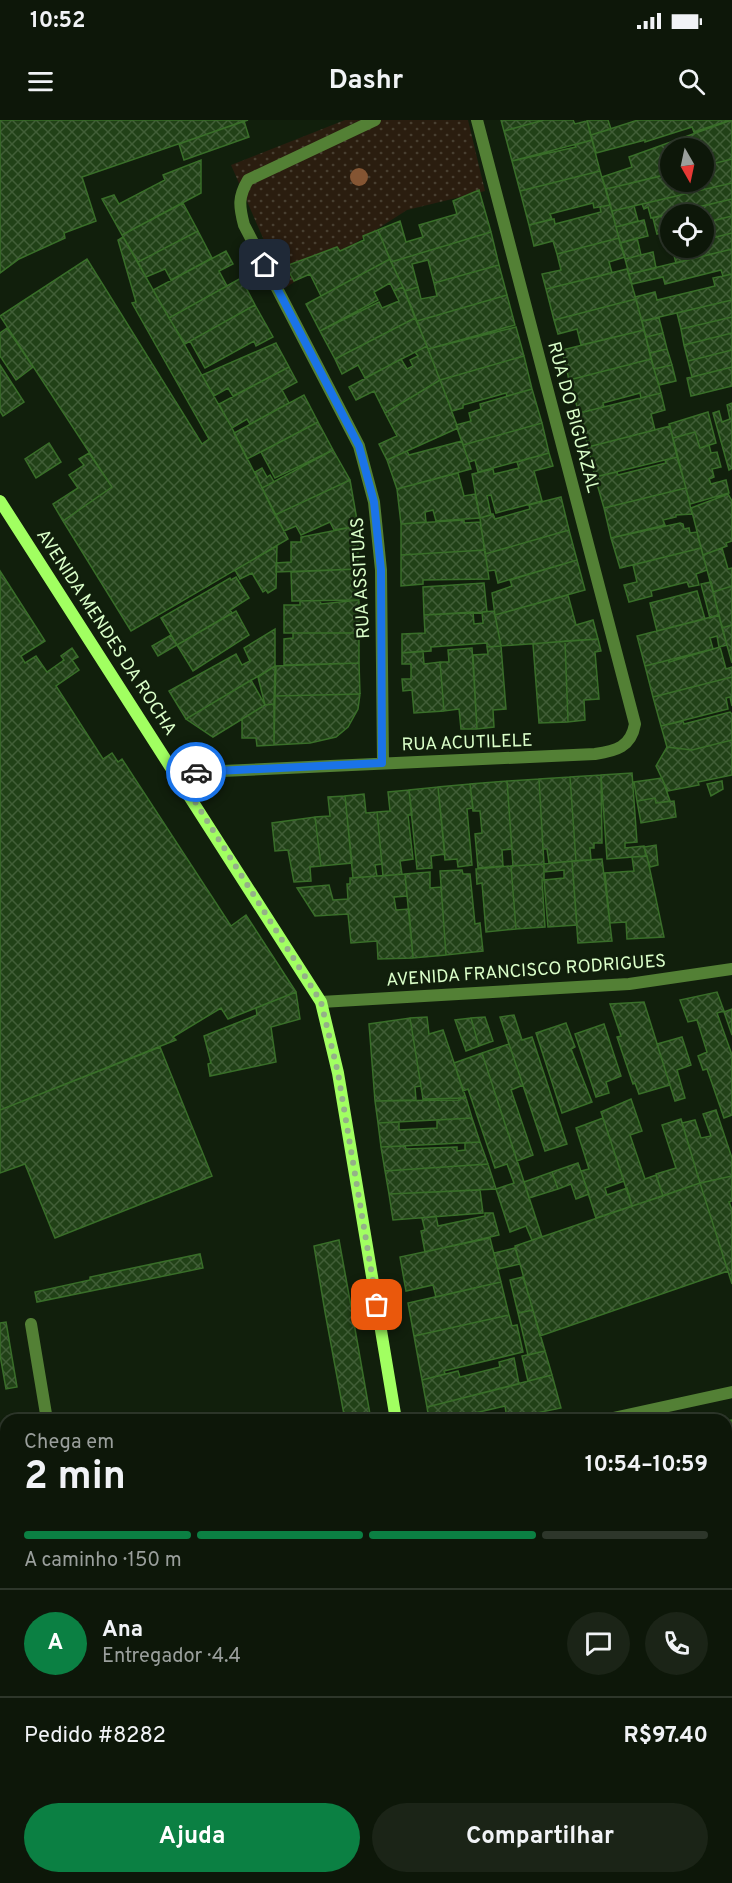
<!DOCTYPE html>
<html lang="pt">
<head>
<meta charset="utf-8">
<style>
	:root { --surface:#0d1709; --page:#1b2417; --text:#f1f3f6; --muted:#9a9f9c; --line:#2d362a; --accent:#0b8043 }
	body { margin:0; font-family:Overpass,sans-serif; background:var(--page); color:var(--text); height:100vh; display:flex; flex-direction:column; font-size:22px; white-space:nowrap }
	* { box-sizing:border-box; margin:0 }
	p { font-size:20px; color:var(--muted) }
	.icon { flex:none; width:33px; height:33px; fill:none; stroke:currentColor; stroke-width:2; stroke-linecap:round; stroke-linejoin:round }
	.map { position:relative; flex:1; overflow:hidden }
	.sheet { position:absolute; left:0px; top:1294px; width:732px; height:470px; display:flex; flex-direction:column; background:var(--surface); border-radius:18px 18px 0 0; box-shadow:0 2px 4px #0004,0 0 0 2px var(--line) }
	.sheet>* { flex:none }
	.needle { width:39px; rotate:171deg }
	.tools { position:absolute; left:660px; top:18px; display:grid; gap:12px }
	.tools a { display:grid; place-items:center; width:54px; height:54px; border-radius:50%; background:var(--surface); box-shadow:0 2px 4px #0004,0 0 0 2px var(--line); font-size:30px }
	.pin { position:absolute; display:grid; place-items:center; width:51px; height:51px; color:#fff; margin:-26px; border-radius:12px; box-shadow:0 3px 9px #0006 }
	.courier { position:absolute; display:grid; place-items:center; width:60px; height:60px; margin:-30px; border:4px solid #1a73e8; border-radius:50%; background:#fff; color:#222; box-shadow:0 2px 8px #0007 }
	.overview em { font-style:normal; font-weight:700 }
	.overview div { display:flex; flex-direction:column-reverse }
	.overview { display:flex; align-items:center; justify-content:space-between; height:102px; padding:0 24px }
	h1 { font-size:39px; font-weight:700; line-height:45px }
	.bar { display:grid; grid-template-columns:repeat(4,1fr); gap:9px 6px; align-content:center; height:72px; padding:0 24px }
	.bar i { height:8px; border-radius:4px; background:var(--line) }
	.bar .on { background:var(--accent) }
	.bar p { grid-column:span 4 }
	.line { display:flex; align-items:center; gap:15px; padding:0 24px; border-top:2px solid var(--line) }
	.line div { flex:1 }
	.round { display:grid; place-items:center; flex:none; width:63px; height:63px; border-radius:32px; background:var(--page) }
	.button { display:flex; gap:12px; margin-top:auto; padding:12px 24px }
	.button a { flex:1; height:69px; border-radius:36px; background:var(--accent); color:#fff; font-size:24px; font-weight:700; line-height:69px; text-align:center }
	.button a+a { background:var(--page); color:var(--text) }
	.status { display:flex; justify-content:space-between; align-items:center; height:42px; padding:0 30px; background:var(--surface); direction:ltr }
	.status svg { height:16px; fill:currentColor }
	header { display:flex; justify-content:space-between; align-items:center; height:78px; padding:0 24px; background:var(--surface); font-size:27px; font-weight:700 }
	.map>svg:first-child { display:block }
</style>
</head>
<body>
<div class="status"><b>10:52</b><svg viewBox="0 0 49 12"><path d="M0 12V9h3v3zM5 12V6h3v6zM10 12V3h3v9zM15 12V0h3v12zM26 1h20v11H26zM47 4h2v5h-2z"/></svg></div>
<header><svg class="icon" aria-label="menu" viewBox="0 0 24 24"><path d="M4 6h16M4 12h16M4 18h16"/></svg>Dashr<svg class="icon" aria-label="search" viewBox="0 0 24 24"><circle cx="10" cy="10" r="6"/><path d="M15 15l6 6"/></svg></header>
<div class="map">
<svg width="732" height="1763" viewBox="0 0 732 1763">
	<defs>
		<pattern id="park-dots" width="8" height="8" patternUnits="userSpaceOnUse" patternTransform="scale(1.5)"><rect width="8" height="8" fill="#2a1d0f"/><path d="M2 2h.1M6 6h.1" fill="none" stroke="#483f31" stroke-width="1.8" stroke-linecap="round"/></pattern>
		<pattern id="building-cross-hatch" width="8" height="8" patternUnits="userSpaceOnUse" patternTransform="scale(1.5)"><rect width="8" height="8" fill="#214117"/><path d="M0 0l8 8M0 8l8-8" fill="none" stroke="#415e37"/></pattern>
	</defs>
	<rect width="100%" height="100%" fill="#111f0c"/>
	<path fill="url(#park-dots)" d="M345,0H468L485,71L407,90L285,168L231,45Z"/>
	<path fill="url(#building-cross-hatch)" stroke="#396e29" stroke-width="1.5" d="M0,0H248L82,57L96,101L64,113L65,118L19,139L0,153Z
		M501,0H544L504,11Z
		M544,0H573L575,4L587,1L592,20L512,41L504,11Z
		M587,0H608L611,9L591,15Z
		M638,0H730L694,12L692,7L645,22V20L596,33L591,15Z
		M732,0V39L704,46V28H670V54L606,69L602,57L632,47L629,37Z
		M244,1L249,17L184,40L179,24Z
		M592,20L600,51L520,71L512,41L576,27L575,25Z
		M732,39V63L612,91L606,69L664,55V60L670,59V62H704V46Z
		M201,40V73L122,115L102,79L114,75L119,84L165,60L163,55Z
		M600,51L610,85L594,88L593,83L550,94L552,99L529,105L520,71Z
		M732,63V79L651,98L648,87L644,89L642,84Z
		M479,70L491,112L391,142L378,110L400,101L406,122L423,117L419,105L457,94L453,81Z
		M732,79V96L704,103V94H670V111L657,114L653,98Z
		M183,83L198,111L138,142L122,115Z
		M610,85L619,118L557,134L553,121L534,126L529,105L554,99L555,104L601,92L600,87Z
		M634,86L638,101L616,107L612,91Z
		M732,96V113L704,120V103Z
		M644,100L648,116L620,123L616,107Z
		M378,110L390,139L321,176L310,154L294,161L286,146L337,127L340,131L364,120L363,116Z
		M198,111L212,138L171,160L165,149L146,157L138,142Z
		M491,112L499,145L434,163L428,140L412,144L418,167L405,171L391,142Z
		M732,113V129L676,143L672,128H704V120Z
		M123,117L232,308L288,419L131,511L63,401L112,367L0,196L87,139L202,324L209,319L132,183L136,182L118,120Z
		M619,118L625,137L609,142L612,153L546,169L542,154L561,150L557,134Z
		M637,118L641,135L625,139L620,123Z
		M732,129V154L723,156L721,150L665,164L663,157L632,164L629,154Z
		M226,131L233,144L219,151L227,166L169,198L153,170Z
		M653,132L656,148L629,154L625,139Z
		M390,139L403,167L394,171L390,163L374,172L378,180L320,211L306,184Z
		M499,145L507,175L417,201L405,171L418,167L421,179L437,176L434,163Z
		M627,149L636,179L554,200L546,169Z
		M732,154V180L642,201L635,177L655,172L657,180L715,166L713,158Z
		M241,158L255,185L185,224L169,198Z
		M403,167L415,198L335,239L320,211L379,182L382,188L399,181L394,171Z
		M507,175L515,205L428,229L417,201Z
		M636,179L644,210L581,225L577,209L558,214L554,200Z
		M732,180V197L681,209L677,193Z
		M255,185L273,217L256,226L254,221L205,248L190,221Z
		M732,197V213L684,225L681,209Z
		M415,198L427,226L365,258L358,245L342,254L335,239Z
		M659,198L663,213L646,217L642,201Z
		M516,207L524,236L440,260L428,229Z
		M7,208L33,247L16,260L0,236V213Z
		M644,210L651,239L569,260L562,230Z
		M663,213L667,229L650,233L646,217Z
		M732,213V230L688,241L684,225Z
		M276,223L289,247L233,276L228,268L214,276L202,255Z
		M427,226L440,260L385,293L374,271L356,280L349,267L401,239L407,249L413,246L410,240L418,236L415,232Z
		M667,229L672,245L654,249L650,233Z
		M732,230V247L692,257L688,241Z
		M524,236L532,269L507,276L506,273L463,285V288L452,291L440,260Z
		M651,239L661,273L641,278L640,273L603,283L604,287L579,293L569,260Z
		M0,245L24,282L3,296L0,291Z
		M672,245L676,261L659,265L654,249Z
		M289,247L297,262L282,270L289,283L250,304L247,299L232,308L219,284Z
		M732,247V266L691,276L687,258Z
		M440,260L458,308L387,340L379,324L397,316L385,293Z
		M532,269L542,303L463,325L456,305L471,301L469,293L481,289L480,284Z
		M661,273L665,290L651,294L655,310L588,327L579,293Z
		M304,275L318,302L247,339L234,313Z
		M732,283V348L729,350L713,293L719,291L722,302L730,299L727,285Z
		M708,292L716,323L700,328L695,312L673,318L669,304Z
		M318,302L333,330L275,358L261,332Z
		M542,303L549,333L478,352L475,340L469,342L463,325Z
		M670,306L677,337L595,357L588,327Z
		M695,312L700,328L709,325L711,333L717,332L721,347L712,349L714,357L709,359L711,364L726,360L729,373L690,384L673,318Z
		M462,321L471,349L397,369L387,340L407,331L409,335Z
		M49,323L61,342L36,358L25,339Z
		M333,330L350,360L275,395L262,368Z
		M89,333L112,367L63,401L53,384L78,368L69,355L84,345L79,339Z
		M549,333L553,346L534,351L542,381L496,393L491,375L487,376L491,395L480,398L472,354L493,349L494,354L519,348L517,342Z
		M677,337L686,368L604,388L595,357L617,352L618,355L666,343L665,340Z
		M262,348L267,357L270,355L274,362L262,368L255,352Z
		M458,353L464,376L475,374L480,398L436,401L433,390L425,392L426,402L401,404L397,369Z
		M350,360L358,406L334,410L330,402L301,415L296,406L284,411L275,395Z
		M686,368L692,394L676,395V397L663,400L665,405L611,418L604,388Z
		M728,374L732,381V421L726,423L727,426L703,435L691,388Z
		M561,377L569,410L485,434L480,398L493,394L495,399L530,389L529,385Z
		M464,400V403L480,402L485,430L401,435V404Z
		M680,403L683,404L684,409L689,408L690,413L697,412L701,428L620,448L611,418Z
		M358,406V449L276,452V443L291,442V422H301V417Z
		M569,410L577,440L498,463L495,450L488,451L485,434Z
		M277,426L276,468L268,473L266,470L263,472L252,453L240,459L235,450Z
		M701,428L707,450L696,454L699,465L689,467L687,462L651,471L652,476L629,482L624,465L637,462L633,445Z
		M722,428L728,449L732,448V466L713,472L703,435Z
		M485,430L489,459L423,460V464L401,466V435Z
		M577,440L585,470L495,495L492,473L512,466L510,460Z
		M358,449L359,480L292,481L291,452Z
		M0,451L45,521L21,536L25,543L36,536L47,552L64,540L61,536L72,528L78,537L72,540L79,550L56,566L103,639L112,633L118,642L122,639L231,806L246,795L296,872L228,899L221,888L173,917L176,920L0,990Z
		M236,457L249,478L230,490L232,493L177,525L161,498L230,458L231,460Z
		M711,462L719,495L710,498L701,464Z
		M484,463L487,492L424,495L423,467Z
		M732,466V505L722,508L713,472Z
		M697,471L705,499L657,511L650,483Z
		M568,475L576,505L593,500L598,519L501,526L495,495Z
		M359,480V513H284V485H300V481H320L321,484Z
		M236,491L249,515L193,551L177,525Z
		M494,491L501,526L487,527V523L431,527V531L402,533V514L425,513L424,495L473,492L474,504L483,503L482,492Z
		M719,495L727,525L719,527L717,516L710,518L713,529L645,546L637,516Z
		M732,505V543L722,508Z
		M275,509V546L186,599L169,571L236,534L242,545L250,541L244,528Z
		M293,513H359V543L284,545V519L293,518Z
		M171,515L177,525L158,536L152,526Z
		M598,519L601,531L595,532L599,579L584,580L585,600L568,602L565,521Z
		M565,521L568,602L539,603L533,524Z
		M501,526L506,589L493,590L494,607L477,609L473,535L488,534L487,527Z
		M720,527L726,549L732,547V557L653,577L645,546L669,540V542Z
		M472,528L477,609H461L459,589L444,591L440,542H449L448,530Z
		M423,531L424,544L440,542L444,591L414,593L412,570L403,571L402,559H411V544H402V533Z
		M359,543L360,574L275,576L276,546Z
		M275,546L274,584L265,585L258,557Z
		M732,557V586L730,577L726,578L728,589L661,606L653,577Z
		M251,560L265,585L213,617L186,599Z
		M360,574L358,589L348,607L336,617L310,623L274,625L275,576Z
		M274,584V625L257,626L256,618H242V599L265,585Z
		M730,592L732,594V620L692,630L667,627L661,606L683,601L684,604Z
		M732,620V655L698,662L699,665L668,671L656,646L667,627L692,630Z
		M632,653L637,722L625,723V728L644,726L646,736L607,739L601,655Z
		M601,655L602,723H594V728H590L591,740L576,741L570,657Z
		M570,657L576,741L549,743L547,729H543L539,659Z
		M662,658L670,681L656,683L655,678L637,681L634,662Z
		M539,659L544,744L513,746L507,661Z
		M507,661L512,729L502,730L503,746L478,748L475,714L482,713L480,691H473L470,664Z
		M722,661L723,669L711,676L707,664Z
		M470,664L473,688L467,689L472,745L458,747L457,739L445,740L438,667Z
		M438,667L445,734L431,736L432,748L417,749L409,670Z
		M409,670L412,695H408L413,739L400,741L402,754L383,756L377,692L390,691L388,672Z
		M364,674L366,693L377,692L382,744L375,745L377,756L353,758L345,676Z
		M345,676L352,743L321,746L315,697L330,696L328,677Z
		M655,678L656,683L674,681L676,697L641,703L637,681Z
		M315,697L321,746L310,747L311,761L294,762L288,730L275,731L272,703Z
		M656,725L658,745L650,747L644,727Z
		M647,736L664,817L627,819L626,802L610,803L605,753L634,751L632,737Z
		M602,739L612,821L578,823L572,741Z
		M572,741L577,805L548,807L544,760L564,758V750L544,752V744Z
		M544,744V760H542L545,807L516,809L511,746Z
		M511,746L516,809L486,812L482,763L477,764L476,749Z
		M462,750L463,754H470L475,804L480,803L483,831L446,835L440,751Z
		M430,752V768L441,767L446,835L413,838L405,754Z
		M405,754L407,776L394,777L396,790L409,789L413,838L378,839L377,821L351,823L348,794L315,796L297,768L329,765L333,780L348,779L347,764H350V758Z
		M296,872L300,899L271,907L276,942L210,956L208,944L211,943L204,916L257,895L256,888Z
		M717,872L724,891L717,893L732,935V995L724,998L707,949L703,950L698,936L707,932L697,900L688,902L680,880Z
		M644,882L670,965L639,974L635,963L633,964L617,917L621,916L610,884Z
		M732,889V915L724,892Z
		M514,895L522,920L532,917L567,1024L545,1031L500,897Z
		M427,897L429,914L443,910L466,978L423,979L410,898Z
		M485,897L493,921L479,926L471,898Z
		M410,898L421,966L415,967L416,980L375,981L369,904Z
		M471,898L479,926L466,931L455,900Z
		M566,903L575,927L571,929L592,982L562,993L536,913Z
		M604,904L621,956L606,962L609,973L596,977L575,914Z
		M682,917L691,945L677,950L685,978L675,981L657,924Z
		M509,924L523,965L511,970L533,1035L517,1041L482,933Z
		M160,927L212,1056L55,1118L25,1044L0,1053V990Z
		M482,933L542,1117L532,1120L526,1106L510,1112L496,1069L514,1063L507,1044L495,1048L468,969L463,971L454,943Z
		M459,978H466L472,998L378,1003L375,981L459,980Z
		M631,979L642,1011L630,1015L645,1059L656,1055L663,1076L632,1086L601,992Z
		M716,990L732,1038V1056L700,1063L682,1003L695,1000L701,1018L711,1016L703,994Z
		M472,998L480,1022L381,1027L378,1003L399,1002V1010L437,1008V1000Z
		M603,998L624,1061L605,1068L607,1075L627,1068L632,1086L596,1098L581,1051L589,1049L576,1008Z
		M681,999L700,1063L663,1076L656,1054L676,1048L662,1005Z
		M480,1022L488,1044L385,1051L381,1027L405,1026L406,1029L457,1027V1031L465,1030V1023Z
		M578,1043L589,1074L576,1079L571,1064L558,1069L552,1052Z
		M488,1044L496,1069L389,1074L385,1051Z
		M552,1052L558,1069L529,1078L524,1062Z
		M732,1056V1081L729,1082L732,1090V1164L700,1063Z
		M700,1063L728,1151L540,1216L515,1126Z
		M480,1070L483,1093L393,1100L389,1074Z
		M485,1093H493L499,1115L425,1132L421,1111L425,1110L422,1098L436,1096L438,1106L485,1096Z
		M490,1118L501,1162L436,1177L433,1165L406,1171L400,1137Z
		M339,1120L351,1186L371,1300H345L325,1192L314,1126Z
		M515,1128L520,1144L498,1149L494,1133Z
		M200,1134L203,1148L37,1182L35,1172L90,1160V1157Z
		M523,1157L533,1190L518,1193L510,1160Z
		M501,1162L509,1195L414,1216L408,1183Z
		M533,1190L545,1231L528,1235L518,1193Z
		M509,1195L512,1206L517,1205L523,1232L444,1251L445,1254L422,1260L414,1216Z
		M6,1202L17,1267L6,1269L0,1235V1203Z
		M545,1231L552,1255L528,1261L522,1236Z
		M514,1238L519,1264L427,1287L422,1260L458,1251L460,1257L500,1247L499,1242Z
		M552,1255L561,1288L507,1299L505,1286L445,1300H429L427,1287Z
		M732,1300V1383L726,1384V1301Z
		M0,1413H6V1468L0,1469Z
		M726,1439L732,1468V1513L726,1514Z
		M732,1603V1632L726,1612V1605Z
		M726,1612L732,1632V1743L726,1742Z"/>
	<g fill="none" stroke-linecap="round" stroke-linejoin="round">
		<path stroke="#538035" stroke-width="12" d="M375,0L248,60C238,77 239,86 244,105L359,326L374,382L381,450L383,643
			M177,653L595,634C616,631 631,627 635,604L477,0
			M321,882L629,864L732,849
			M31,1204L47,1300
			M604,1300L732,1272
			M122,1763V1758"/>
		<path stroke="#a1ff61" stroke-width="12" d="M0,381L321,882L338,953L396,1300
			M0,1747H6
			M209,1758L299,1763
			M470,1758L471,1763"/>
	</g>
	<circle fill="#845533" cx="359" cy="57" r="9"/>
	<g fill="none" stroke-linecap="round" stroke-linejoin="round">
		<path stroke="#94b188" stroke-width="6" stroke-dasharray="0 10.8" d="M196,652L177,653L321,882L338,953L377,1185"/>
		<path stroke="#1a73e8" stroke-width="8" d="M196,652L382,643L381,450L374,382L359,326L265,145"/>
	</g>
	<g text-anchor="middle" stroke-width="5" stroke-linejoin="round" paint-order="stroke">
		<g font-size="18" fill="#dbffca" stroke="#111f0c">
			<text transform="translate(574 297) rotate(75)" y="6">RUA DO BIGUAZAL</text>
			<text transform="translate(360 458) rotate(-93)" y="6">RUA ASSITUAS</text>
			<text transform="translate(107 512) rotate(57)" y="6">AVENIDA MENDES DA ROCHA</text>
			<text transform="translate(467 622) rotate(-2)" y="6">RUA ACUTILELE</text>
			<text transform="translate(526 850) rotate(-4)" y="6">AVENIDA FRANCISCO RODRIGUES</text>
		</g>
	</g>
</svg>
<div class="tools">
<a><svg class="needle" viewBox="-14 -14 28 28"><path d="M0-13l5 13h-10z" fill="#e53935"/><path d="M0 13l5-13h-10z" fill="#9a9f9c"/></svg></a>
<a><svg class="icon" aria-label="locate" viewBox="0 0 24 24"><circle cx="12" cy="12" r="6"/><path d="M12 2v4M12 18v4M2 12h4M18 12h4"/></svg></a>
</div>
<div class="pin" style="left:377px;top:1185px;background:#ea580c"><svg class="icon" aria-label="bag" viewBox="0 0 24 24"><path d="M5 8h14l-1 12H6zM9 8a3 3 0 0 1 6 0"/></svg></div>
<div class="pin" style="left:265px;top:145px;background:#1f2937"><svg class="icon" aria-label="home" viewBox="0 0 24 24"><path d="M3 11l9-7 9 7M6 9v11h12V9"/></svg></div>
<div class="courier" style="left:196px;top:652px"><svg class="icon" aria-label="car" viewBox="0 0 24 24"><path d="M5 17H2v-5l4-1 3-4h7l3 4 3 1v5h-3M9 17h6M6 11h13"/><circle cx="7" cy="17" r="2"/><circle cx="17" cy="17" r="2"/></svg></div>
<section class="sheet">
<div class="overview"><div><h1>2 min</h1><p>Chega em</p></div><em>10:54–10:59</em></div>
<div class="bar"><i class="on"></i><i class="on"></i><i class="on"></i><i></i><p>A caminho · 150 m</p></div>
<div class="line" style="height:108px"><b class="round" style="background:var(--accent);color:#fff">A</b><div><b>Ana</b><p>Entregador · 4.4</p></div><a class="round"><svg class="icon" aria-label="chat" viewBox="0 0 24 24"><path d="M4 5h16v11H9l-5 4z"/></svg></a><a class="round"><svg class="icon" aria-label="phone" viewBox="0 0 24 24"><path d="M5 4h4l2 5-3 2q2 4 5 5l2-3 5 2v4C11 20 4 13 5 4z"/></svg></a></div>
<div class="line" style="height:78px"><div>Pedido #8282</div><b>R$97.40</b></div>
<div class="button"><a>Ajuda</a><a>Compartilhar</a></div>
</section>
</div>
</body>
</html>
